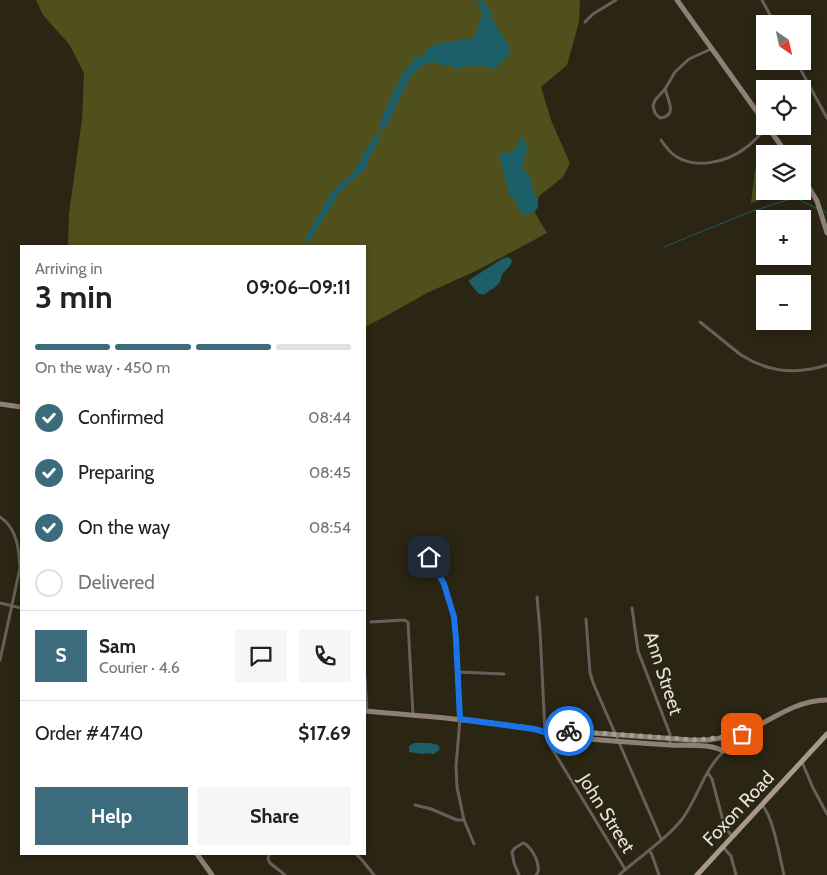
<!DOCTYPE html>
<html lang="en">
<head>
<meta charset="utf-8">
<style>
	:root { --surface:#fff; --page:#f6f6f6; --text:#222; --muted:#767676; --line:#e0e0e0; --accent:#3c6c7b }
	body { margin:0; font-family:Cabin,sans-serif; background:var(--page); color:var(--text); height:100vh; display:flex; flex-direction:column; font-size:19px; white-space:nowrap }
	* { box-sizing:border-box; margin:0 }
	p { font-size:16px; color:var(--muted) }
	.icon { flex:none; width:28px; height:28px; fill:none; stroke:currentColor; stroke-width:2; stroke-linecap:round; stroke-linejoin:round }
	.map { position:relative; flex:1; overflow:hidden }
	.details { position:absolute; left:20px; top:245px; width:346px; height:610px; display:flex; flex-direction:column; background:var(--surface); border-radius:0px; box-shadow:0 2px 8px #0003 }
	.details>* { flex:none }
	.needle { width:32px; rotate:146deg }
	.tools { position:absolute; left:756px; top:15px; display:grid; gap:10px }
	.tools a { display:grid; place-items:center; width:55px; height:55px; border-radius:0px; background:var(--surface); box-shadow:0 2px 8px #0003; font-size:25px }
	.pin { position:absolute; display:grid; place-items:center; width:42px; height:42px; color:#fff; margin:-21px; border-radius:10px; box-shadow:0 2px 8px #0006 }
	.courier { position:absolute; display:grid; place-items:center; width:50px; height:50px; margin:-25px; border:4px solid #1a73e8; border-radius:50%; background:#fff; color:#222; box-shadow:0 1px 6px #0007 }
	.head em { font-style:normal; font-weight:700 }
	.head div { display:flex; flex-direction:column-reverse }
	.head { display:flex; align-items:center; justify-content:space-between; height:85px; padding:0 15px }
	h1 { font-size:32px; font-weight:700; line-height:38px }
	.bar { display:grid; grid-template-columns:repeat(4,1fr); gap:8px 5px; align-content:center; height:60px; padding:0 15px }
	.bar i { height:6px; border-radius:4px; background:var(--line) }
	.bar .current { background:var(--accent) }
	.bar p { grid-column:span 4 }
	.line { display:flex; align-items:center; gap:12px; padding:0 15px; border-top:1px solid var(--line) }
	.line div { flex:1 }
	.round { display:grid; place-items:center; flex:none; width:52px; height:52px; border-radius:0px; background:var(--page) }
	ol { padding:0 15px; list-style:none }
	li { display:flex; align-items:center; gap:15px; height:55px }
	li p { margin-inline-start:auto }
	li .icon { padding:5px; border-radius:50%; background:var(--accent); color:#fff; stroke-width:4 }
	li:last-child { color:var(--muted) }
	li i { width:28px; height:28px; border:2px solid var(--line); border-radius:50% }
	.action { display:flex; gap:10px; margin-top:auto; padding:10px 15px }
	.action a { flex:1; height:58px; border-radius:0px; background:var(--accent); color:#fff; font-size:20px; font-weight:700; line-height:58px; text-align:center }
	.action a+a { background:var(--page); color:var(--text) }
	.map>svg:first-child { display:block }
</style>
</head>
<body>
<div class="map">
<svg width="827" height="875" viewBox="0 0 827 875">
	<rect width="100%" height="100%" fill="#2b2513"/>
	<path fill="#4f501b" d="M36,0H580L579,22L567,65L541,87L551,120L570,163L563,177L539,196L535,213L547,233L478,270L427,293L388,315L365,327V246H68L69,214L82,119L84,73L69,44L43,15Z
		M765,162V191H786L751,203L755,169Z"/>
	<path fill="#1c5f69" d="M477,0L484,1L490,11L495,24L509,46C513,55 501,62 495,68H487L480,65L476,67L464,66L457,69C450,63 441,67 432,61L430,63L423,65L414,73L409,79L387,126L383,130L379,129V125L388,104L391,99V94L395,89L402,74L413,61V56L419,57L426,53L428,48H431L435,44L469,39L474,36L477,31L481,18V10Z
		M377,134H379L380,137L371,156L369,157L366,168L340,192L313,235L310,242H305V238L333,190L350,176L360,162L364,152Z
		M522,137L524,139L525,145L529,149L525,155L522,167L531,178V187L538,199V206L537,209L530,214L525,215C519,212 518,208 516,202C514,199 510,196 508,193L507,184L503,174V167L499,156L500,154C510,153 518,150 520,139Z
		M508,257L512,260L511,264L509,267L502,274L500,282L494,288L483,295L478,293L469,282V280L502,259Z
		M414,743H430L438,745L440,749L434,754L426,753L422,754L409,752V746Z"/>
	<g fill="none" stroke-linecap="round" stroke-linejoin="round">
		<path stroke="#1c5f69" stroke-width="1" d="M822,210L827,213
			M664,247L747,213L787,200L797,199L818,209"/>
		<path stroke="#685f5a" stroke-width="3" d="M762,0L775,24
			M585,22L593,14L616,0
			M796,61L827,118
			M665,89C668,100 678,116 660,118L655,113L653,106L655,100L665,89L675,72L689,59L711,49
			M661,140C665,146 670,153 677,157C696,169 727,162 744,149C753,143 760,135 767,127
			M700,322L741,355C768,372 797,375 827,365
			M0,517C17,528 19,549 20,568L0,660
			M429,557L444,585L454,617L456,639L460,719L456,766L457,787L464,820L474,844
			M537,597L540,631L545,732L548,742L625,869
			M0,603L21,608
			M632,608L638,651L670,734V745
			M586,619L590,673L594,685L661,839
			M371,622L404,620L408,622L413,715
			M458,672L504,674
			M365,677L367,711
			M802,762L813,788L827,814
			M708,773L712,779L725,828L732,836
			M415,805L431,809L457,820H464
			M762,805C773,816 780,858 784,875
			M723,847L731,856L736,875
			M649,850L652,855L659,875
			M269,854L268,859L270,863L285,875
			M356,854L362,860L374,875
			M519,875L514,863L512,852L515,848L523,843C531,846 538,860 538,867C539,871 538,872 536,875
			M619,875C640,856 666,840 683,818C698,797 704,770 723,752"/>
		<path stroke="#8e7f77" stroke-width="5" d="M677,0L765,123
			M767,126L787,154
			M802,176L817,201L827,233
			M0,404L21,407
			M365,711C410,715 454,718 499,724C516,727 536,726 551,736C591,739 630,743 670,745C685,746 711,743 723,751L731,742L733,738C764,726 792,700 827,700
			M545,732L551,730L691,740H707L728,737L733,738
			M197,854L212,875"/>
		<path stroke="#ab988d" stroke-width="5" d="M697,875L827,734"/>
	</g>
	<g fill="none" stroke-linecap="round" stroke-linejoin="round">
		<path stroke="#a5a092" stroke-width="5" stroke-dasharray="0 9" d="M569,731L697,740L724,737L733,738L742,734"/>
		<path stroke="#1a73e8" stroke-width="6" d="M429,557L444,584L454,617L456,639L460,719L534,729L545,732L550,730L569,731"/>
	</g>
	<g text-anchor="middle" stroke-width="4" stroke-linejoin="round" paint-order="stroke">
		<g font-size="19" fill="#e6e2d7" stroke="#2b2513">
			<text transform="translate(664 673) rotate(72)" y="7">Ann Street</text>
			<text transform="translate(738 808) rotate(-47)" y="7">Foxon Road</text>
			<text transform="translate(607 813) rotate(58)" y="7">John Street</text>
		</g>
	</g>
</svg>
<div class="tools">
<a><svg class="needle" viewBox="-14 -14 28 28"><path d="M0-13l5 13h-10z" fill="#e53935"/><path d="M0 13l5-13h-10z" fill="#767676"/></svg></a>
<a><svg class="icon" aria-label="locate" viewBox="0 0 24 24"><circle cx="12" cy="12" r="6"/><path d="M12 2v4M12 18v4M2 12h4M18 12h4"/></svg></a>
<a><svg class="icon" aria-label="layers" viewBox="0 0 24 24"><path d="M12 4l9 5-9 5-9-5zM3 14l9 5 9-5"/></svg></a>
<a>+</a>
<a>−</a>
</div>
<div class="pin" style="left:742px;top:734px;background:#ea580c"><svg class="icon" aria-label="bag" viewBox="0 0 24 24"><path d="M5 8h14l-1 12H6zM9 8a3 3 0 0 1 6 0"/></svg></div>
<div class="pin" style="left:429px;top:557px;background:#1f2937"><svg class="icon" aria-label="home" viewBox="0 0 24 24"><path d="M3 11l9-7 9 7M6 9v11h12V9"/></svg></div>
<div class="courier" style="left:569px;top:731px"><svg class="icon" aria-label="bike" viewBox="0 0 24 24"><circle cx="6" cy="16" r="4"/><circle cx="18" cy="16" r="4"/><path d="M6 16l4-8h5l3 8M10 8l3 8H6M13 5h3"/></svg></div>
<section class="details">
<div class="head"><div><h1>3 min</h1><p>Arriving in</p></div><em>09:06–09:11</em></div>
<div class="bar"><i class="current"></i><i class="current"></i><i class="current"></i><i></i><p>On the way · 450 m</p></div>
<ol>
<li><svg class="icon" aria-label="check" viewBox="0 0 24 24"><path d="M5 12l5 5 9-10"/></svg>Confirmed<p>08:44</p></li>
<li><svg class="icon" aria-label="check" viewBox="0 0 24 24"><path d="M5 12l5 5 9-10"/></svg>Preparing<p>08:45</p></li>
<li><svg class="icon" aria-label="check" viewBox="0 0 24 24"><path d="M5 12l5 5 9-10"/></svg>On the way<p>08:54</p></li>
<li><i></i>Delivered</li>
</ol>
<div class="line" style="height:90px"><b class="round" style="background:var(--accent);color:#fff">S</b><div><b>Sam</b><p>Courier · 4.6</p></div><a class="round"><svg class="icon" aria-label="chat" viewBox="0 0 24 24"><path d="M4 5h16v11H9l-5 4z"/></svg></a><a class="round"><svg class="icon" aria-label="phone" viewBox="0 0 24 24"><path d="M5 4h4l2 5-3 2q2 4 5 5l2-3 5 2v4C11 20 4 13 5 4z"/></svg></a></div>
<div class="line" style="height:65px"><div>Order #4740</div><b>$17.69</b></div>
<div class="action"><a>Help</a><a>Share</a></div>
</section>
</div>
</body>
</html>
